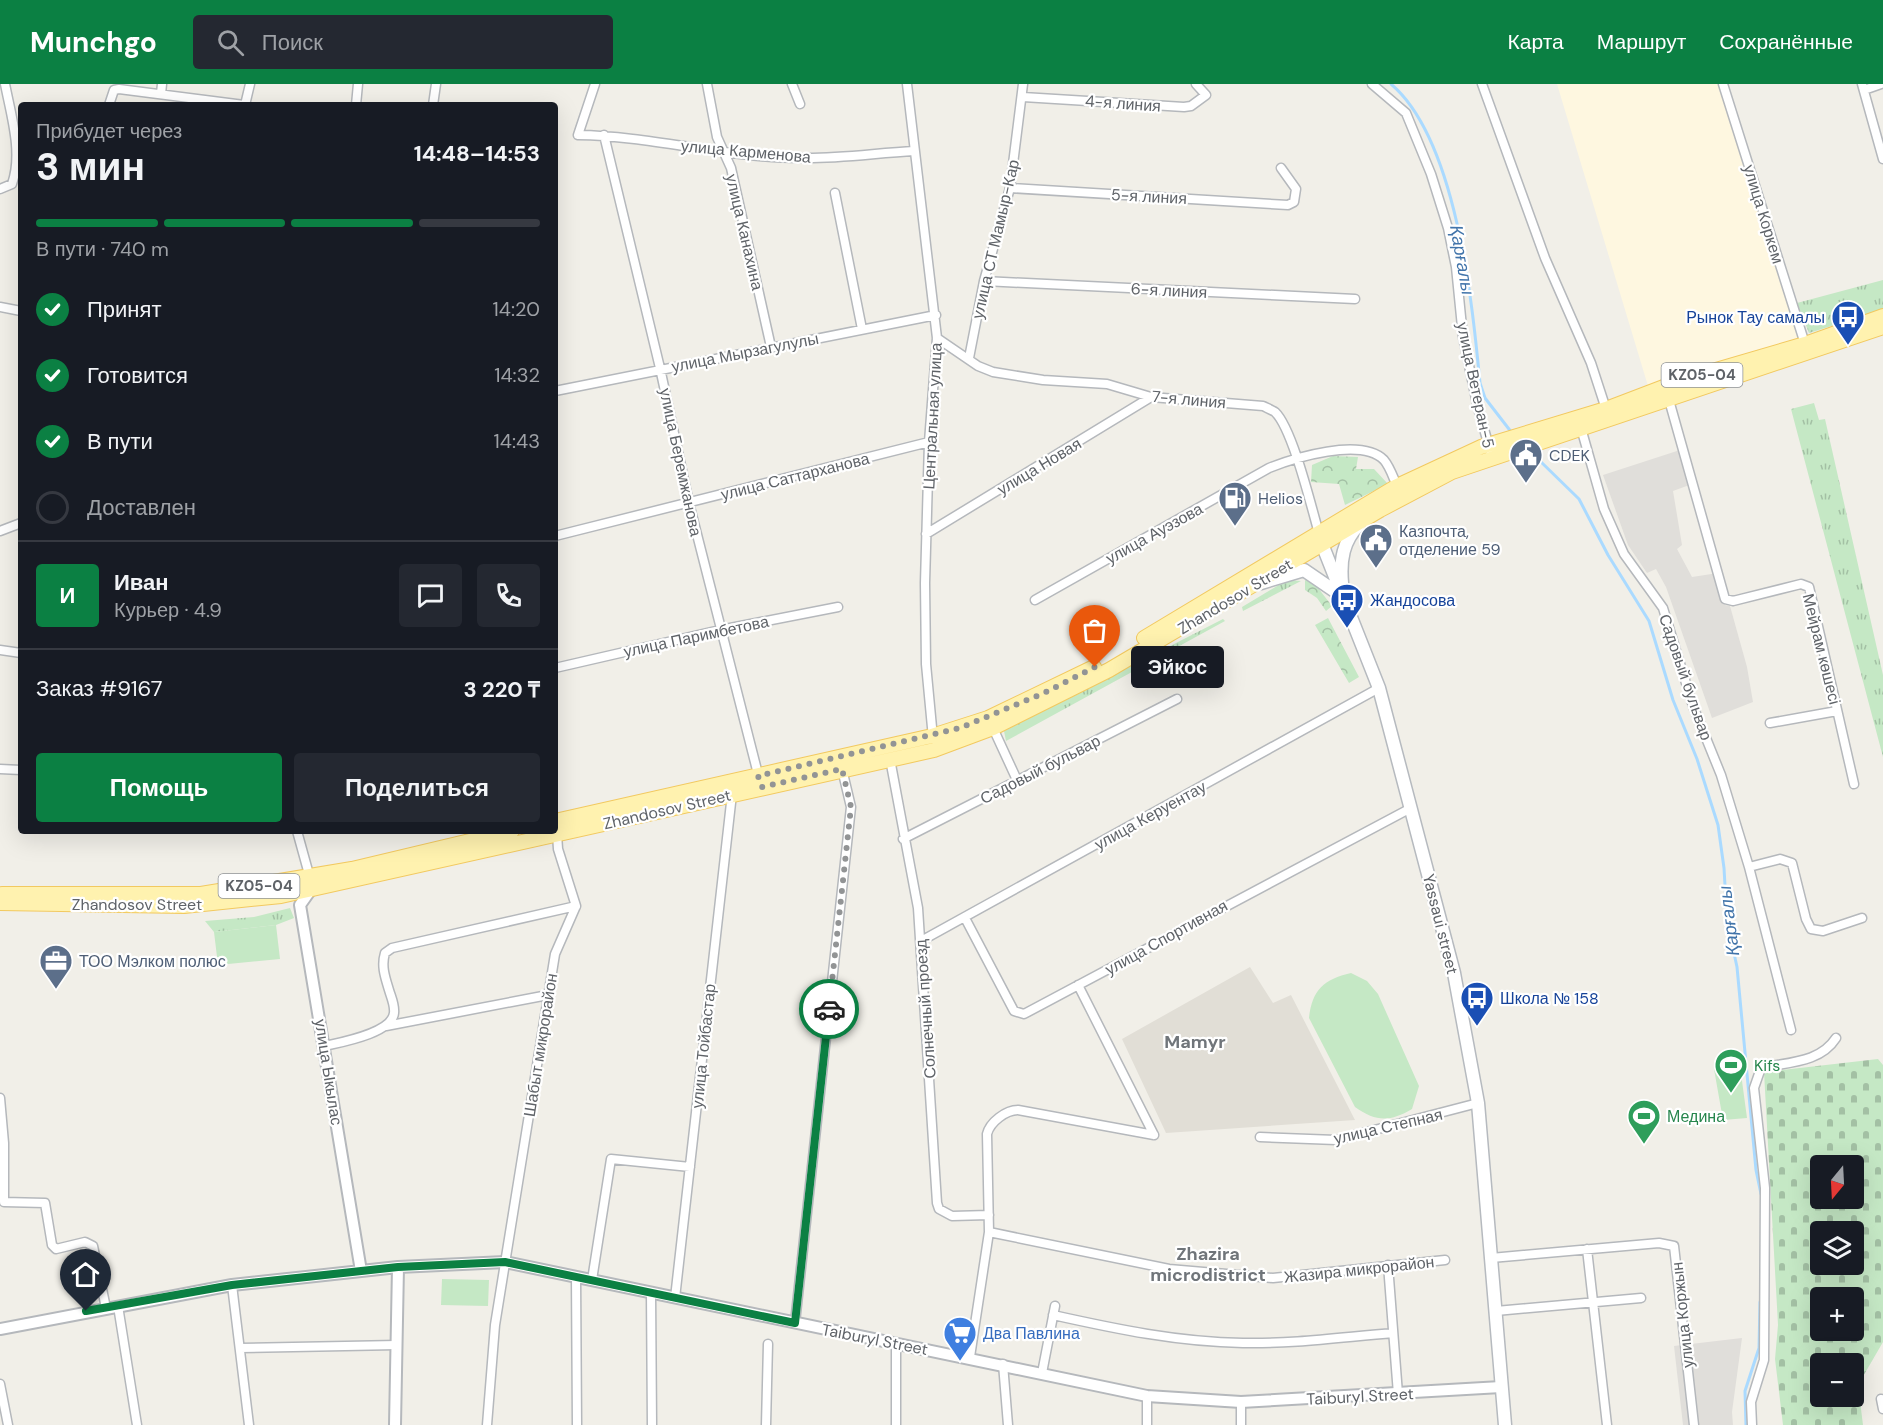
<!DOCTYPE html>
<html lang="ru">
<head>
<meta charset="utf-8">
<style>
	:root { --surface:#171b24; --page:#242831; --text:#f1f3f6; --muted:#9ea1a6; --line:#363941; --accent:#0b8043 }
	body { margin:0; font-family:"DM Sans",sans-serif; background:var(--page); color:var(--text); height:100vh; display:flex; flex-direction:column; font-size:22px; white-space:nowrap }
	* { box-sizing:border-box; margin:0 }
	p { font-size:20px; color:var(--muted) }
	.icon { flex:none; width:33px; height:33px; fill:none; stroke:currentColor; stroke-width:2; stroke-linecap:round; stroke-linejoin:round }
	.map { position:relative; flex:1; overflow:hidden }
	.side { position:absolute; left:18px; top:18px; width:540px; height:732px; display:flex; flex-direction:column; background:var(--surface); border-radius:6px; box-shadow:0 6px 24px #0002 }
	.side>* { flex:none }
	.needle { width:39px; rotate:198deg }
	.buttons { position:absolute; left:1810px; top:1071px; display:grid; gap:12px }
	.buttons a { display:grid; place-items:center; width:54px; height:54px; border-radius:6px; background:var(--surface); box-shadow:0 6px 24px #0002; font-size:30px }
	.pin { position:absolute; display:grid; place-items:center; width:51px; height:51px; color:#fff; margin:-62px -26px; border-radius:50% 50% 50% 0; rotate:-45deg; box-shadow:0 0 6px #0007 }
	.pin .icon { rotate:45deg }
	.courier { position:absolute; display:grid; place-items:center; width:60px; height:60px; margin:-30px; border:4px solid #0b8043; border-radius:50%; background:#fff; color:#222; box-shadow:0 2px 8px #0007 }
	.bubble { position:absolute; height:42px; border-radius:6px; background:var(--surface); box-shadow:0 6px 24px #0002; font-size:20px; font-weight:700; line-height:42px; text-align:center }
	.headline em { font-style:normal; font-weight:700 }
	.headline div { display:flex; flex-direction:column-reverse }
	.headline { display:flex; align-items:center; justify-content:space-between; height:102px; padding:0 18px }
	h1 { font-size:39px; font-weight:700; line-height:45px }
	.bar { display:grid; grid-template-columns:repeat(4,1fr); gap:9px 6px; align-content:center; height:72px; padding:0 18px }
	.bar i { height:8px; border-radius:4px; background:var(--line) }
	.bar .current { background:var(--accent) }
	.bar p { grid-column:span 4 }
	.line { display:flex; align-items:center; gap:15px; padding:0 18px; border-top:2px solid var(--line) }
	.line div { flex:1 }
	.round { display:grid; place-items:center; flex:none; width:63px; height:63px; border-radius:6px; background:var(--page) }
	ol { padding:0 18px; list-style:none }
	li { display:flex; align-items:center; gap:18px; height:66px }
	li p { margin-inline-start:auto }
	li .icon { padding:6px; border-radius:50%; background:var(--accent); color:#fff; stroke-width:4 }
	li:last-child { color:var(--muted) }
	li i { width:33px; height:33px; border:3px solid var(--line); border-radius:50% }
	.action { display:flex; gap:12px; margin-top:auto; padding:12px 18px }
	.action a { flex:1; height:69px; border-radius:6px; background:var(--accent); color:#fff; font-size:24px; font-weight:700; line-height:69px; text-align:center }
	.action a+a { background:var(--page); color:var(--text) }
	header { display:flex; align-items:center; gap:36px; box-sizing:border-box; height:84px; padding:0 30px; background:var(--accent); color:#fff }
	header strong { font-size:28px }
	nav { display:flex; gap:33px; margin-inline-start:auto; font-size:21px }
	.search { width:420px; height:54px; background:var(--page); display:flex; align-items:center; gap:15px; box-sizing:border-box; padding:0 21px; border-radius:6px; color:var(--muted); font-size:22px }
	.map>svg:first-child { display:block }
</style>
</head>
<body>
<header>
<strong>Munchgo</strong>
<div class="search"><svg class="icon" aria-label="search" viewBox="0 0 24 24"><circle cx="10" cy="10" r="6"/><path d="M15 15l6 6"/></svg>Поиск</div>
<nav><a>Карта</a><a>Маршрут</a><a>Сохранённые</a></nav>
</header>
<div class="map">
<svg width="1883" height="1341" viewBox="0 0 1883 1341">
	<defs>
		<pattern id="grass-tufts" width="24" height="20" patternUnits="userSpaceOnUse" patternTransform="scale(1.5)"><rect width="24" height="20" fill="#c5e8c5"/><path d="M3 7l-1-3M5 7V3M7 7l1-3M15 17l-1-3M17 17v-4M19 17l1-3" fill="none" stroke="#a3c0a4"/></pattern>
		<pattern id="forest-crowns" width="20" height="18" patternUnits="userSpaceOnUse" patternTransform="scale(1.5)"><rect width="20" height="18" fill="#c5e8c5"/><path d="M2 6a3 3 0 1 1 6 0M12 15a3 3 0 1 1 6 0" fill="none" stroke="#a3c0a4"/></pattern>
		<pattern id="cemetery-stones" width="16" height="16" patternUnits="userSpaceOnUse" patternTransform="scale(1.5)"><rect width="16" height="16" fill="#c5e8c5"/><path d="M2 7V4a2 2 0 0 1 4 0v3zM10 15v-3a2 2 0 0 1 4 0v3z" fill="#a3c0a4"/></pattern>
	</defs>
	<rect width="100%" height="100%" fill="#f1efe8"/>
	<path fill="#fef7e0" d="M1557,0H1718L1803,254L1648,302Z"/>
	<path fill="#e0deda" d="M1680,366L1692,400L1673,407L1682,461L1677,465L1692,493L1718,489L1725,521L1730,522L1747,583L1753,618L1712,634L1666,503L1656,485L1647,489L1628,461L1603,391Z
		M1742,1254L1732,1328L1733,1341H1683L1674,1262Z"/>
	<path fill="#e1ded6" d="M1250,883L1273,919L1291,911L1355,1036L1166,1049L1122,955Z"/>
	<path fill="url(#grass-tufts)" d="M1883,196V226L1809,249L1797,219Z
		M1814,319L1819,336L1825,335L1883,591V673L1791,325Z
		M1287,496L1301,497L1243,527L1242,523Z
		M1223,535L1225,537L1006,657L1004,647Z
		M290,824L294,834L276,841L214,848L205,837L254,833Z"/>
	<path fill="url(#forest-crowns)" d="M1333,372L1358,373L1356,385H1374L1388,400L1345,421L1339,400L1311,398L1312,381Z
		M1305,496L1315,500L1332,522L1326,527L1317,514L1305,506Z
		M1328,534L1359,593L1349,599L1315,541Z"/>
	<path fill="url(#cemetery-stones)" fill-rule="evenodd" d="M1878,975L1883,981V1258L1858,1301L1863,1341H1783L1775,1275L1778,1241L1764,988ZM1821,1082H1854V1114H1821ZM1821,1148H1854V1180H1821ZM1821,1214H1854V1246H1821ZM1821,1280H1854V1312H1821Z"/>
	<path fill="#c5e8c5" d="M276,841L280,875L218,881L214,848Z
		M1351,889L1367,897L1378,910L1419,1002L1412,1025C1390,1038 1376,1038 1355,1023L1309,934C1312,906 1324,895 1351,889Z
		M1740,982L1747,1034L1723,1036L1714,985Z
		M442,1195L489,1196L488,1222L441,1221Z"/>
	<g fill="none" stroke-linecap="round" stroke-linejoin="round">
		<path stroke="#aadaff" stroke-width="3" d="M1391,0C1456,55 1472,216 1480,299L1485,314L1512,349
			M1539,376L1579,415L1608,471L1649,537L1673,616L1697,675L1718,741L1724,784L1727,837L1737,883L1756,1086L1761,1110
			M1746,1341L1745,1307L1759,1264L1760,1218"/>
		<g stroke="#b5b8bc" stroke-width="11">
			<path id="minor" d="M595,0L578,51C652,52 726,74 800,74C838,75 876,69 914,67
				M707,0L717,53L731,84L771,263
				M792,0L800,20
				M907,0L937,254L929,358L925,499L926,580L933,654
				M1372,0L1406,29L1431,90L1448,144L1456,183L1463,253L1478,324L1492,373
				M1482,0L1545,174L1591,279L1606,325
				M1723,0L1805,260
				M1862,0L1883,75
				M1864,6L1881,0
				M161,10L162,0
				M1023,13L1184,23L1191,22L1206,11L1196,0
				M109,21L114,6L119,5L244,21
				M245,21L250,0
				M356,21L358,0
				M433,21L436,0
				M604,51L660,284L689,419L759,694
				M1010,104L1288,121L1294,118L1296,105L1281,84
				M0,105L12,100C23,69 11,31 5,0
				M835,109L862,245
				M984,197L1355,215
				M0,223L21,227
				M937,254L978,282L993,288L1043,296L1107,300L1151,313L1263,322C1267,324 1272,326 1275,328C1293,345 1312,426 1320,453
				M969,274L984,197L1010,104L1023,0
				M555,307L936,231
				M1669,316L1725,515L1733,517L1801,500L1809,503L1854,700
				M1581,344L1604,425L1624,470L1663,524L1693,622L1721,691L1749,783
				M0,447L21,439
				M926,450L1151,313
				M555,452L929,358
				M1035,516L1269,384C1294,374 1361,353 1384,376C1390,383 1393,393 1397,402
				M0,566L21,569
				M555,584L720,546L838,523
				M1770,639L1837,627
				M993,644L1017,696
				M890,675L918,824L937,1119L939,1125L952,1132L989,1131
				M0,685L21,686
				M297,747L310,794
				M903,755L1177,615
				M965,834L1014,927L1024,930L1411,724
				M921,857L1379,604
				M1078,901L1154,1051
				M386,942L548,911
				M1791,946L1749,783L1780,775L1792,779L1806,835L1811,845L1823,847L1862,834
				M325,962C342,958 392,949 394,929C395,921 391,913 389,906C385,893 381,882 385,869L392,864L576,822
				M0,1014L4,1059V1118L45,1119L52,1161L56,1165L85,1158L93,1162L106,1224
				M1260,1053L1336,1056L1478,1019
				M989,1148L1169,1185L1273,1194L1445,1176
				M1587,1165L1607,1341
				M1491,1174L1659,1159L1674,1162L1694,1341
				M1388,1181L1398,1310
				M576,1192L577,1341
				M592,1196L611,1075L690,1083
				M232,1201L249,1341
				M651,1209L652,1341
				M675,1214L732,710
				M118,1222L137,1341
				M1496,1227L1641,1214
				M1053,1231C1116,1245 1178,1258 1243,1259C1293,1260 1343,1253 1393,1249
				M795,1239L851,723L842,685
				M240,1264L397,1261
				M970,1273L989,1148L987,1050C990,1038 1006,1026 1018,1026L1154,1051
				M1003,1280L1008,1341
				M1042,1289L1055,1222
				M0,1300L8,1341
				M1881,1315L1883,1325
				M1241,1318V1341
				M487,1341L495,1241L555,870L576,822L558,765L557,750
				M766,1341L768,1260
				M896,1341V1261
				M1147,1341V1312
				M1752,1341L1751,1318L1764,1276L1765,1104L1754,1004L1761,984C1788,978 1820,979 1836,954"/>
		</g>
		<g stroke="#b5b8bc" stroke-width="14">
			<path id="tertiary" d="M312,804L300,821L361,1187
				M0,1245L232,1201L398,1183L505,1178L1147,1312L1241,1318L1501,1303
				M395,1341L398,1183"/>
		</g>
		<g stroke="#b6babf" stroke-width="15">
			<path id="secondary" d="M1322,460L1379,604L1454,889L1478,1019L1505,1341
				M1261,499L1304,486L1342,512
				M1342,499C1340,476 1343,457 1359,441"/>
		</g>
		<g stroke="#f2c960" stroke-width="16">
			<path id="primary" d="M1144,554L1397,402L1481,363L1606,325L1682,296L1805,260L1883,232
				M555,737L932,652L988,634L1094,583
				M2,810H201L352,785L512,747
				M0,819L184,822L281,812L934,666L993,644L1109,586L1380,426L1452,388L1883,243"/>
		</g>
		<use href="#minor" stroke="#fff" stroke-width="8"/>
		<use href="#tertiary" stroke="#fff" stroke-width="10"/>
		<use href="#secondary" stroke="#fff" stroke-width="12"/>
		<use href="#primary" stroke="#fff2af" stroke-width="14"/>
	</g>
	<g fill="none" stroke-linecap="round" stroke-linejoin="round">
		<path stroke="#929495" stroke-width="6" stroke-dasharray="0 10.8" d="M829,925L851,723L842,685L762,703L758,692L960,644L1044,609L1095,583"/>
		<path stroke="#0b8043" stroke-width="8" d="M86,1227L232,1201L398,1183L505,1178L795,1239L829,925"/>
	</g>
	<defs>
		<g id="bus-pin" transform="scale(1.725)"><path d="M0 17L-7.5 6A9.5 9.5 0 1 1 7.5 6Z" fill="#1a4fb4" stroke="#fff"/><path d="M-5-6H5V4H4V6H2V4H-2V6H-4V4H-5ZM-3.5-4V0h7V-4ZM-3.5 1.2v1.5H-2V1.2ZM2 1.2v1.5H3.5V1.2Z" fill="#fff"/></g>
		<g id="civic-pin" transform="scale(1.725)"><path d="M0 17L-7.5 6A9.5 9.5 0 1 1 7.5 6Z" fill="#5c6f8a" stroke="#fff"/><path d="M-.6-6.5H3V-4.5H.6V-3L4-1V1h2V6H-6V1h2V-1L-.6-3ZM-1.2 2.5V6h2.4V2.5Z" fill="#fff"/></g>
		<g id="fuel-pin" transform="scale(1.725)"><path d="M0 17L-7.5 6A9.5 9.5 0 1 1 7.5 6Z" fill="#5c6f8a" stroke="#fff"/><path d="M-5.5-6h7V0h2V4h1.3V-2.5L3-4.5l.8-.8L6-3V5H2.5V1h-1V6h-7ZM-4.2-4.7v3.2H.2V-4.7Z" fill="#fff"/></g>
		<g id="office-pin" transform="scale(1.725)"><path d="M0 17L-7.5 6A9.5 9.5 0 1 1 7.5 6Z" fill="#5c6f8a" stroke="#fff"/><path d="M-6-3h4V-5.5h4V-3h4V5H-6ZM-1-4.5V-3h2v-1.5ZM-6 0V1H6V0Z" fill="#fff"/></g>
		<g id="stadium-pin" transform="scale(1.725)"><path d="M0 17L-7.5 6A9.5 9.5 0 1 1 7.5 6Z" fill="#2e9e5b" stroke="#fff"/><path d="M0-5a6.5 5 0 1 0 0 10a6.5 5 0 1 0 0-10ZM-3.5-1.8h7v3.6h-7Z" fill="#fff"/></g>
		<g id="supermarket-pin" transform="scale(1.725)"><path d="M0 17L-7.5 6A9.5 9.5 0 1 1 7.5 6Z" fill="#3f7fe0" stroke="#fff"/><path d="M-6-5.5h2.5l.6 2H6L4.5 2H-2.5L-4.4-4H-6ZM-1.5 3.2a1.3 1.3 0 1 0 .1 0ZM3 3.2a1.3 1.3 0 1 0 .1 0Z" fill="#fff"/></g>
	</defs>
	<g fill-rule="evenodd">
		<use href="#bus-pin" x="1848" y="233"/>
		<use href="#civic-pin" x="1526" y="371"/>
		<use href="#fuel-pin" x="1235" y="414"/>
		<use href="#civic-pin" x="1376" y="456"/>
		<use href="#bus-pin" x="1347" y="516"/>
		<use href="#office-pin" x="56" y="877"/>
		<use href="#bus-pin" x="1477" y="914"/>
		<use href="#stadium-pin" x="1731" y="981"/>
		<use href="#stadium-pin" x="1644" y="1032"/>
		<use href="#supermarket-pin" x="960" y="1249"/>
	</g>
	<g text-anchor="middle" stroke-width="4.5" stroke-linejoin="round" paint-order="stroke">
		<g fill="#fff" stroke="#8f9295" stroke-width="1.5">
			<rect x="1661.5" y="279" width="81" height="24" rx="4.5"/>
			<rect x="218.5" y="790" width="81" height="24" rx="4.5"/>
		</g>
		<g font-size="15" font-weight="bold" fill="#5f6368">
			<text x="1702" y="296">KZ05-04</text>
			<text x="259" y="807">KZ05-04</text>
		</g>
		<g font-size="16" fill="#5f6368" stroke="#fff">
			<text transform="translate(1123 19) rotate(4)" y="6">4-я линия</text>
			<text transform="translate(746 67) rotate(5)" y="6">улица Карменова</text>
			<text transform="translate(1149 112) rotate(3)" y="6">5-я линия</text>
			<text transform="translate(1764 130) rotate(73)" y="6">улица Коркем</text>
			<text transform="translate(745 148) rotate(77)" y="6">улица Канахина</text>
			<text transform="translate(995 155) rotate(-77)" y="6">улица СТ Мамыр-Кар</text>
			<text transform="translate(1169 206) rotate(3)" y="6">6-я линия</text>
			<text transform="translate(745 268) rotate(-11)" y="6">улица Мырзагулулы</text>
			<text transform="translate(1476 301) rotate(78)" y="6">улица Ветеран-5</text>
			<text transform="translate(1189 315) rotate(5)" y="6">7-я линия</text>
			<text transform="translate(932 332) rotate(-87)" y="6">Центральная улица</text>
			<text transform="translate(681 378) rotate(78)" y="6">улица Беремжанова</text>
			<text transform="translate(1039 382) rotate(-31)" y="6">улица Новая</text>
			<text transform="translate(795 392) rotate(-14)" y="6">улица Саттарханова</text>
			<text transform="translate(1154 449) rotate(-29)" y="6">улица Ауэзова</text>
			<text transform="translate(1235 512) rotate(-31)" y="6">Zhandosov Street</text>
			<text transform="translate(696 552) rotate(-12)" y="6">улица Паримбетова</text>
			<text transform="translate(1822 565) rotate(76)" y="6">Мейрам көшесі</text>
			<text transform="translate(1686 593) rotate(71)" y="6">Садовый бульвар</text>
			<text transform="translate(1040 685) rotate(-27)" y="6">Садовый бульвар</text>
			<text transform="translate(667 725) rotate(-13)" y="6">Zhandosov Street</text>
			<text transform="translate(1150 731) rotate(-29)" y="6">улица Керуентау</text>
			<text x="137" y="826">Zhandosov Street</text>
			<text transform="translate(1441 840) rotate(76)" y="6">Yassaui street</text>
			<text transform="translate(1166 853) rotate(-29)" y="6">улица Спортивная</text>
			<text transform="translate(925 925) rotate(-94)" y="6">Солнечный проезд</text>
			<text transform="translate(540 961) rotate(-81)" y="6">Шабыт микрорайон</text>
			<text transform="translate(703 962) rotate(-84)" y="6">улица Тойбастар</text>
			<text transform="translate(329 988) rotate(81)" y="6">улица Ыкылас</text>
			<text transform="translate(1388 1042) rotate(-13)" y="6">улица Степная</text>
			<text transform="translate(1359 1185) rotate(-6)" y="6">Жазира микрорайон</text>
			<text transform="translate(1682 1231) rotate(-96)" y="6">улица Коржын</text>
			<text transform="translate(875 1255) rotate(11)" y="6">Taiburyl Street</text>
			<text transform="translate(1360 1312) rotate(-3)" y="6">Taiburyl Street</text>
		</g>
		<g font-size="16" fill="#164399" stroke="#fff" text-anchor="start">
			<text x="1825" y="239" text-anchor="end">Рынок Тау самалы</text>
			<text x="1370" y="522">Жандосова</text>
			<text x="1500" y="920">Школа № 158</text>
		</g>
		<g font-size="16" fill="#4e5e75" stroke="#fff" text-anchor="start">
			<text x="1549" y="377">CDEK</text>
			<text x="1258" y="420">Helios</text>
			<text x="1399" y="453">Казпочта,<tspan x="1399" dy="18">отделение 59</tspan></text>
			<text x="79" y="883">ТОО Мэлком полюс</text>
		</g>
		<g font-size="16" fill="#27864d" stroke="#fff" text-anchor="start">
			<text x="1754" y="987">Kifs</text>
			<text x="1667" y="1038">Медина</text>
		</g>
		<g font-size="16" fill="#366cbe" stroke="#fff" text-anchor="start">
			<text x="983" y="1255">Два Павлина</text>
		</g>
		<g font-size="18" font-style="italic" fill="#4174aa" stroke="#fff">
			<text transform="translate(1462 176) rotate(80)" y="6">Қарғалы</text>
			<text transform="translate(1729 837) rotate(-97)" y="6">Қарғалы</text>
		</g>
		<g font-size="18" font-weight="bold" fill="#70757a" stroke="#fff">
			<text x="1195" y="964">Mamyr</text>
			<text x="1208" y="1176">Zhazira<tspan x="1208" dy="21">microdistrict</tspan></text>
		</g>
	</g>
</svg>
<div class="buttons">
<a><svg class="needle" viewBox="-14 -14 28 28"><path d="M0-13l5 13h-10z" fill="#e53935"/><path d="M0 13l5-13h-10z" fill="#9ea1a6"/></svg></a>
<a><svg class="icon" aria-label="layers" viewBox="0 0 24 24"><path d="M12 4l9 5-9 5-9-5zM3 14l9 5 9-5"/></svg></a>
<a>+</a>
<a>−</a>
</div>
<div class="pin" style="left:1095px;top:583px;background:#ea580c"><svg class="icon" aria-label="bag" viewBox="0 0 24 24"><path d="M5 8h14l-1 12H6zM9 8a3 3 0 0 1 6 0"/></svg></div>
<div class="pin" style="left:86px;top:1227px;background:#1f2937"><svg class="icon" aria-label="home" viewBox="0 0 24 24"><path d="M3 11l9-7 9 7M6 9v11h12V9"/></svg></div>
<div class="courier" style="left:829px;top:925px"><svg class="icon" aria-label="car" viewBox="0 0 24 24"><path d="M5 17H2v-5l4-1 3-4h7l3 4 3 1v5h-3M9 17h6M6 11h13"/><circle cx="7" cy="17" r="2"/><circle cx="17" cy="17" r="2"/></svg></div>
<div class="bubble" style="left:1131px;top:562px;width:93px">Эйкос</div>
<section class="side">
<div class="headline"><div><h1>3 мин</h1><p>Прибудет через</p></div><em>14:48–14:53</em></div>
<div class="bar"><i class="current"></i><i class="current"></i><i class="current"></i><i></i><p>В пути · 740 m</p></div>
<ol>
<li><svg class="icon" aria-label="check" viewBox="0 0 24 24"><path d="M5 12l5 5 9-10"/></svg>Принят<p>14:20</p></li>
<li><svg class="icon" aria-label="check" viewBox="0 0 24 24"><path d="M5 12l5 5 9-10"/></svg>Готовится<p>14:32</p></li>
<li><svg class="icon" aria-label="check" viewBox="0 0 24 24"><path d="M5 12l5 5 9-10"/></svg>В пути<p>14:43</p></li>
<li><i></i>Доставлен</li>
</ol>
<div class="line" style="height:108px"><b class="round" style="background:var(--accent);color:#fff">И</b><div><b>Иван</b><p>Курьер · 4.9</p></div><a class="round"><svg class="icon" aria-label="chat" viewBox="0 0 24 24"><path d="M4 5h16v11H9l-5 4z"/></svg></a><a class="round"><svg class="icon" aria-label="phone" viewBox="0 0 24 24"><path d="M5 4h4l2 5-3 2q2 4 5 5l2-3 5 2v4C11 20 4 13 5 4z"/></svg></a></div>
<div class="line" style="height:78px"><div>Заказ #9167</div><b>3 220 ₸</b></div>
<div class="action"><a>Помощь</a><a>Поделиться</a></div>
</section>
</div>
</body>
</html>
